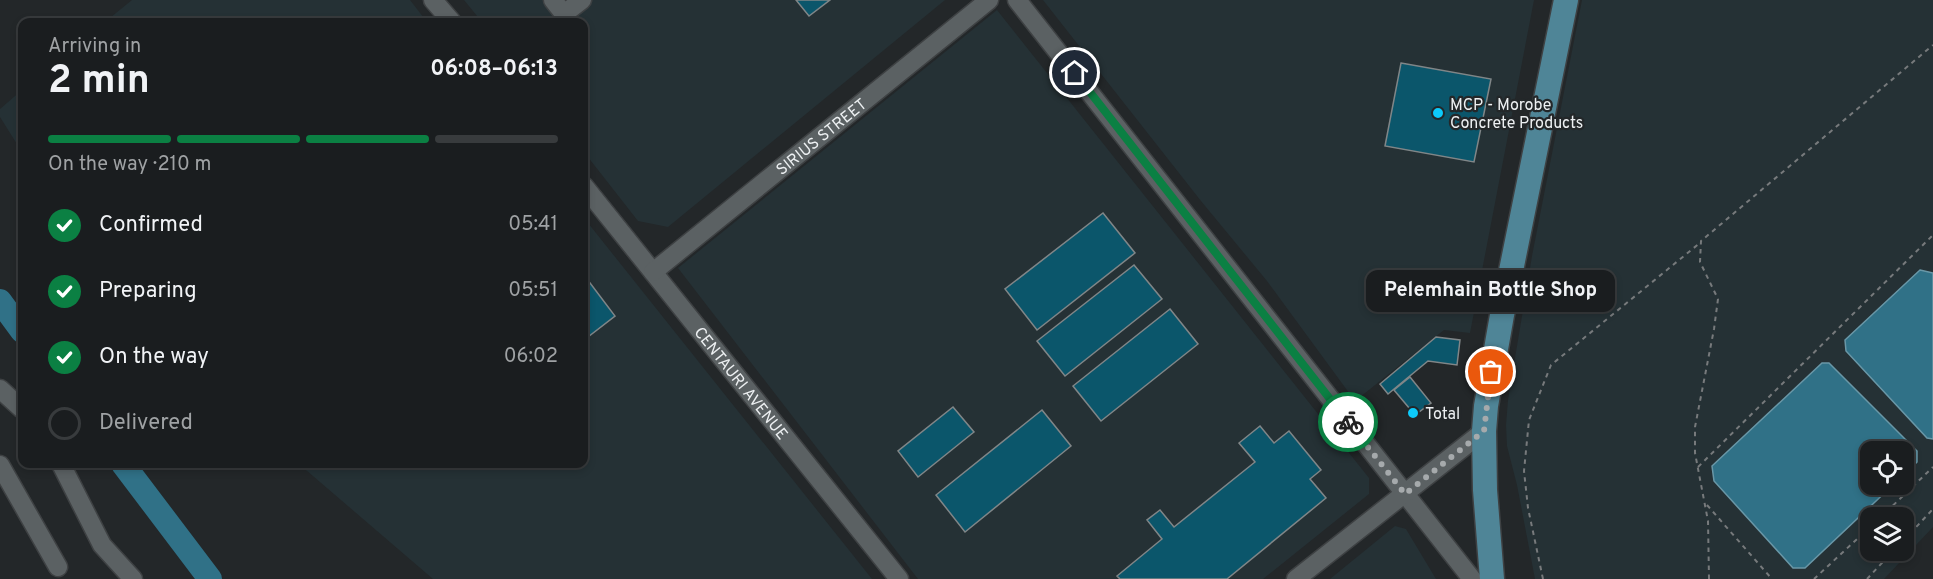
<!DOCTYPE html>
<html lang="en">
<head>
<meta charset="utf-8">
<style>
	:root { --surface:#1a1d1f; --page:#272a2c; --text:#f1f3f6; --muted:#9fa2a4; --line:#383b3d; --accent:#0b8043 }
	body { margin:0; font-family:Overpass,sans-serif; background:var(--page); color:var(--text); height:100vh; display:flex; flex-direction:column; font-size:22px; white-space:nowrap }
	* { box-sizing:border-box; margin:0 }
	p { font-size:20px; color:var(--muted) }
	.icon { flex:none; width:33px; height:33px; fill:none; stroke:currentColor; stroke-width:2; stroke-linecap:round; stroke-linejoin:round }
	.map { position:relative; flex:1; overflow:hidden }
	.side { position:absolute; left:18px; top:18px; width:570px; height:450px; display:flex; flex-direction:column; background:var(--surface); border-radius:12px; box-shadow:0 3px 9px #0003,0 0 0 2px var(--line) }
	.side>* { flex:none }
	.controls { position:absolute; left:1860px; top:441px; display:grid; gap:12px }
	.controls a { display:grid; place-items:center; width:54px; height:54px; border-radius:12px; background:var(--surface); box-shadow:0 3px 9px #0003,0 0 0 2px var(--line); font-size:30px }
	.pin { position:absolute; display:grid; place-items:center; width:51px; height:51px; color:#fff; margin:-26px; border:3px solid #fff; border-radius:50%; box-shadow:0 2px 6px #0007 }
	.courier { position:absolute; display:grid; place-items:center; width:60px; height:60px; margin:-30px; border:4px solid #0b8043; border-radius:50%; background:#fff; color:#222; box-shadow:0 2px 8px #0007 }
	.bubble { position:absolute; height:42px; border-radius:12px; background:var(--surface); box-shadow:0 3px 9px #0003,0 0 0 2px var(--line); font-size:20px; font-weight:700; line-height:42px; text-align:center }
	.headline em { font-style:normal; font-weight:700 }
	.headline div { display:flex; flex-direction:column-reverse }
	.headline { display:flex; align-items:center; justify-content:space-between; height:102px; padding:0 30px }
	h1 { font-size:39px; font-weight:700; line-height:45px }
	.bar { display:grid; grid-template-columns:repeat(4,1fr); gap:9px 6px; align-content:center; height:72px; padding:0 30px }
	.bar i { height:8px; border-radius:4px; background:var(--line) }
	.bar .on { background:var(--accent) }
	.bar p { grid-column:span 4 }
	ol { padding:0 30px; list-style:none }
	li { display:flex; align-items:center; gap:18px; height:66px }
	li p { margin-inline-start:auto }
	li .icon { padding:6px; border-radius:50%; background:var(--accent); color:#fff; stroke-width:4 }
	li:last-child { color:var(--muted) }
	li i { width:33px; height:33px; border:3px solid var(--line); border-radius:50% }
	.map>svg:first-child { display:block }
</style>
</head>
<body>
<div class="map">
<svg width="1933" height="579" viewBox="0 0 1933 579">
	<rect width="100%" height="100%" fill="#232729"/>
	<path fill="#253135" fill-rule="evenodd" d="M132,0H410L427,22H105Z
		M464,0H945L668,227L638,221L584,152V22H482Z
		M1043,0H1534L1470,333L1444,330L1355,401L1267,281L1201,201Z
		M1582,0H1933V527L1884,579H1535L1517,485L1507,446L1506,425L1508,400L1532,256ZM1870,452H1904V484H1870ZM1870,518H1904V550H1870Z
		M997,10L1369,478V494L1263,579H918L678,268Z
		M22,90V152L0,117V109Z
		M584,218L872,579H433L299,464H584Z
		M1395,526L1406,529L1436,579H1330Z"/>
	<path fill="#307187" stroke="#6997a7" stroke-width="1.5" d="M1920,270L1933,273V439L1927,438L1846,351L1845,340Z
		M1822,363H1829L1917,451V462L1904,475V452H1870V484L1893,485L1805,568H1793L1714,481L1712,466Z"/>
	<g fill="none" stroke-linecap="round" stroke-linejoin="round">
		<path stroke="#307187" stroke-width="24" d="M0,301L22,331
			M123,464L210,579"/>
	</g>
	<path fill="#0b566b" stroke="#808688" stroke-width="1.5" d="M796,0H830L809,16Z
		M1401,63L1491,79L1474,162L1385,146Z
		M1103,213L1135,253L1037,330L1005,289Z
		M1134,265L1162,299L1065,376L1037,341Z
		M584,275L615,316L584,340Z
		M1170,309L1198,344L1101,421L1073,386Z
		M1436,337L1460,340L1457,365L1428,361L1388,394L1380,384Z
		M1410,377L1431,403L1415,415L1394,390Z
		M953,407L974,432L918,477L898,451Z
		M1042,410L1071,446L965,532L936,495Z
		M1260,426L1274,443L1289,431L1321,470L1310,479L1326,498L1227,579H1120L1117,576L1162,539L1147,520L1160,510L1174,527L1255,462L1239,443Z"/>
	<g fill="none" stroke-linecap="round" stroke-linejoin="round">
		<g stroke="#3e4143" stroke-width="21">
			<g id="minor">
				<path d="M433,0L452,22"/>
				<path d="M553,0L564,14L582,0"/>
				<path d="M1017,0L1472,579"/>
				<path id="s1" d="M584,186L899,579"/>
				<path id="s2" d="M653,272L989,0"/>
				<path d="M0,389L22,409"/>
				<path d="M61,464L102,545L133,579"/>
				<path d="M0,465L58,567"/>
				<path d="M1296,579L1484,431"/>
			</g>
		</g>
		<g stroke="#3e4143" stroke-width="27">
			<path id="major" d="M1492,579L1485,490L1484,431L1486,406L1502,315L1566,0"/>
		</g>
		<path stroke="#777a7c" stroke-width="2" stroke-dasharray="4.5 4.5" stroke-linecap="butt" d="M1698,467L1933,235
			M1707,505L1772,579
			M1880,518L1933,467
			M1904,540L1933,509
			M1543,579L1528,508L1524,471L1529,420L1551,365L1701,242
			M1709,579L1708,521L1695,453V427L1714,329L1718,299L1700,262L1701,241L1933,45
			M1814,579L1870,527
			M1867,579L1894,550"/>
		<use href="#minor" stroke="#5b6163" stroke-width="18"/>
		<use href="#major" stroke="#4f8597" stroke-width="24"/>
	</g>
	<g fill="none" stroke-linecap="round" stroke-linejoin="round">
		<path stroke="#a6aaac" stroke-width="6" stroke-dasharray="0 10.8" d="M1348,422L1405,494L1484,431L1491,372"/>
		<path stroke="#0b8043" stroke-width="8" d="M1075,73L1348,422"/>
	</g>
	<g fill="#0dcafa" stroke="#232729" stroke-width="2">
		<circle cx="1438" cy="113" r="6"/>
		<circle cx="1413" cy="413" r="6"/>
	</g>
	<g text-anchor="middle" stroke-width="4.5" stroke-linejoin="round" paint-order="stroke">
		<g font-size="16" fill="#edf0f2" stroke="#232729" text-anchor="start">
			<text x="1450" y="110">MCP - Morobe<tspan x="1450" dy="18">Concrete Products</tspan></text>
			<text x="1425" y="419">Total</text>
		</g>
		<g font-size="16" fill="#edf0f2" stroke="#232729">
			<text dy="6" stroke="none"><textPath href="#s2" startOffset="216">SIRIUS STREET</textPath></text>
			<text dy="6" stroke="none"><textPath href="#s1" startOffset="252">CENTAURI AVENUE</textPath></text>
		</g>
	</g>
</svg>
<div class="controls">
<a><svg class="icon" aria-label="locate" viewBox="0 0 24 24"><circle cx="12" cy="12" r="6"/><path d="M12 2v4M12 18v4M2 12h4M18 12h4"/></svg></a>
<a><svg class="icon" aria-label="layers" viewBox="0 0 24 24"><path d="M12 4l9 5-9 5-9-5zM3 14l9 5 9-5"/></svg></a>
</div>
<div class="pin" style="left:1491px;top:372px;background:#ea580c"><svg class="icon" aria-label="bag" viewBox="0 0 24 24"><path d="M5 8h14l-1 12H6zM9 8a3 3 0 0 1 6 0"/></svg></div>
<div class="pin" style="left:1075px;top:73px;background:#1f2937"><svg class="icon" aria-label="home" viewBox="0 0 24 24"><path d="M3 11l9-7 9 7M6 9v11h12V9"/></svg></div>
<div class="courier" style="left:1348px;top:422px"><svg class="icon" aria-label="bike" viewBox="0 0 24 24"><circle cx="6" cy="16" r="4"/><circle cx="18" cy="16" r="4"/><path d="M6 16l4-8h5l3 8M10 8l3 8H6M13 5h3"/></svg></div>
<div class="bubble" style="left:1366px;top:270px;width:249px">Pelemhain Bottle Shop</div>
<section class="side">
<div class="headline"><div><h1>2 min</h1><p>Arriving in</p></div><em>06:08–06:13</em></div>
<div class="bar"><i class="on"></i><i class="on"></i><i class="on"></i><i></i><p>On the way · 210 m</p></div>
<ol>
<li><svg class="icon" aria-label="check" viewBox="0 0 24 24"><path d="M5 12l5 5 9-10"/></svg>Confirmed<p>05:41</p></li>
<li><svg class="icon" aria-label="check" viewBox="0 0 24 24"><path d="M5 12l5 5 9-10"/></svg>Preparing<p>05:51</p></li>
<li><svg class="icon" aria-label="check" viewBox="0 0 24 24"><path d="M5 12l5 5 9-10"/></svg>On the way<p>06:02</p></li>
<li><i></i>Delivered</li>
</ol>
</section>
</div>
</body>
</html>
